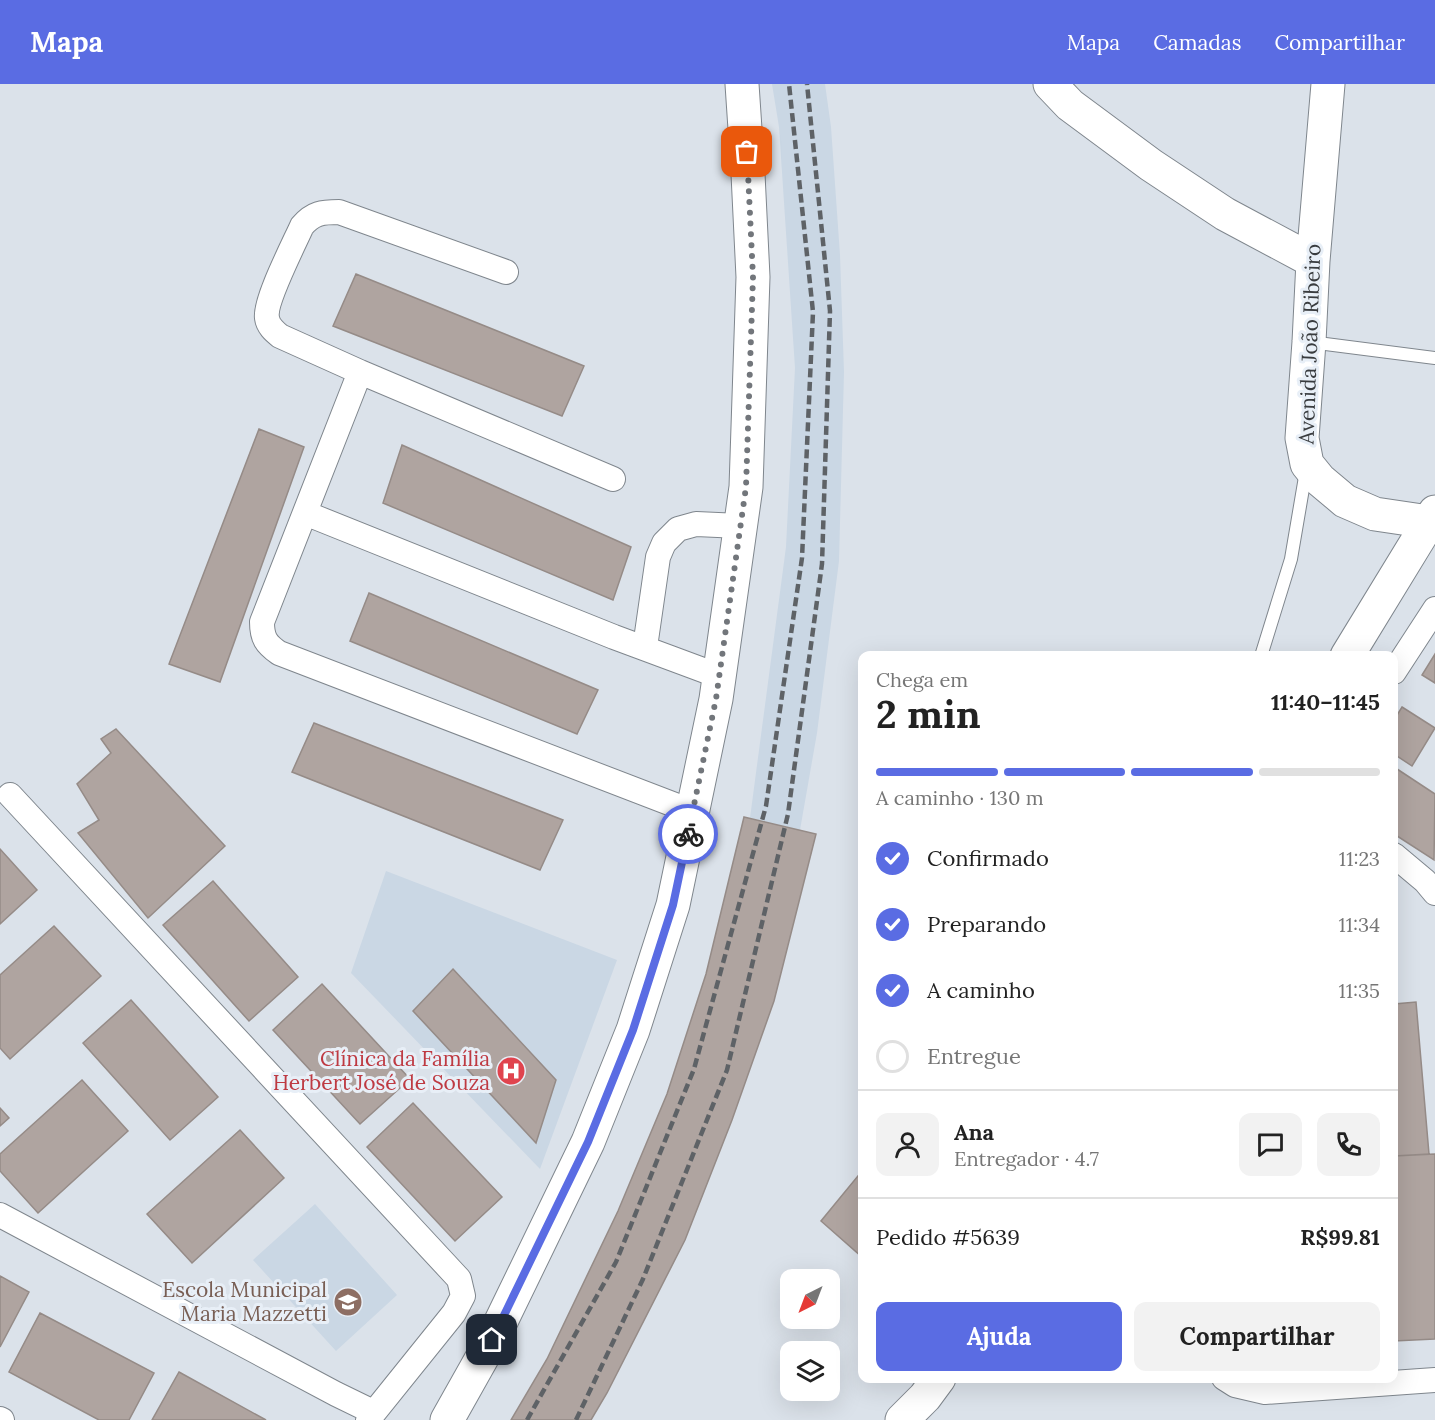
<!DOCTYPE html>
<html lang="pt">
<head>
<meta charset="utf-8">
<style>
	:root { --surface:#fff; --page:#f2f2f2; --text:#222; --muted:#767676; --line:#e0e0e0; --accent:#5a6ce3 }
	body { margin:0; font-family:Lora,serif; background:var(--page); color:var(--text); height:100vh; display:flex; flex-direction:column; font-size:22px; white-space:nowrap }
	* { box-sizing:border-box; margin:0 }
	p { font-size:20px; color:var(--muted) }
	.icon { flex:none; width:33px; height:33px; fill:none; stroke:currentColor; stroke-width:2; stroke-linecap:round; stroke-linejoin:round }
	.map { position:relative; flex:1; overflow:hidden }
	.side { position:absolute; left:858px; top:567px; width:540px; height:732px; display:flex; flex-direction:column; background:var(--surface); border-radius:12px; box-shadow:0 6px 24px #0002 }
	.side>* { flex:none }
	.needle { width:39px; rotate:222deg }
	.fabs { position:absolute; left:780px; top:1185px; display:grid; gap:12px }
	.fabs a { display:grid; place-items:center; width:60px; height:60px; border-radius:12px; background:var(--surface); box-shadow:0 6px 24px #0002; font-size:30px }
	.pin { position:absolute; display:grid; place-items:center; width:51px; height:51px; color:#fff; margin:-26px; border-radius:12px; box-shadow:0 3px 9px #0006 }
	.courier { position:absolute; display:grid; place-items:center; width:60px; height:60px; margin:-30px; border:4px solid #5a6ce3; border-radius:50%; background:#fff; color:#222; box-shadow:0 2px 8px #0007 }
	.summary em { font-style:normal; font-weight:800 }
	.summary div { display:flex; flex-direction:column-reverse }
	.summary { display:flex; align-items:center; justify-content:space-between; height:102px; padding:0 18px }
	h1 { font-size:39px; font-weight:800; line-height:45px }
	.bar { display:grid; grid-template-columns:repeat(4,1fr); gap:9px 6px; align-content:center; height:72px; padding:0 18px }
	.bar i { height:8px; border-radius:4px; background:var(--line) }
	.bar .active { background:var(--accent) }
	.bar p { grid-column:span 4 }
	.line { display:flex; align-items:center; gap:15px; padding:0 18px; border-top:2px solid var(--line) }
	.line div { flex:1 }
	.round { display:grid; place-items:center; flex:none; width:63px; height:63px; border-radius:12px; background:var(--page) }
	ol { padding:0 18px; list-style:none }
	li { display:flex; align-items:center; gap:18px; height:66px }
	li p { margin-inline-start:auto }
	li .icon { padding:6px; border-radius:50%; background:var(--accent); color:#fff; stroke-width:4 }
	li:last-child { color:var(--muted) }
	li i { width:33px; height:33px; border:3px solid var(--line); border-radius:50% }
	.action { display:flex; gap:12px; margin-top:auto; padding:12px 18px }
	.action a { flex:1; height:69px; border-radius:12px; background:var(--accent); color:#fff; font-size:24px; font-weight:800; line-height:69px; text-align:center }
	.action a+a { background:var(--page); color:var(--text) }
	header { display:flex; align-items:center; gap:36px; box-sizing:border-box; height:84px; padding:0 30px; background:var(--accent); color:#fff }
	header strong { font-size:28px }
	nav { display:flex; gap:33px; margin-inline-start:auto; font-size:21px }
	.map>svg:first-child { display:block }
</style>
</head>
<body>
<header>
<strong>Mapa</strong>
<nav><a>Mapa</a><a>Camadas</a><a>Compartilhar</a></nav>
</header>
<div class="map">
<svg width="1435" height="1336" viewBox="0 0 1435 1336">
	<rect width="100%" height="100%" fill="#dbe2ea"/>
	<path fill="#cad7e4" d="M772,0H825L831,43L840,171L844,288L839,477L817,649L800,746L750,734L786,463L795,284L779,43Z
		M386,787L617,876L540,1085L351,889Z
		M315,1120L397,1211L336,1267L253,1176Z"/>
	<path fill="#afa4a0" stroke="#958b87" stroke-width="1.5" d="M356,190L584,282L562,332L333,242Z
		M259,345L304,363L220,598L169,580Z
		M402,361L631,463L613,516L383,419Z
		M369,509L598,606L577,650L350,557Z
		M1435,570V599L1422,591Z
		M1402,623L1435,644L1412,682L1394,670V636Z
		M314,639L563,736L540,786L292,688Z
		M116,645L225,762L148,834L78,749L99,736L77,700L111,669L101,655Z
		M1394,683L1435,710L1434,776L1394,750Z
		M744,733L816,750L774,917L732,1036L685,1156L607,1309L591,1336H511L547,1275L618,1127L667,1010L706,890Z
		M0,765L37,806L0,840Z
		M213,797L298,893L249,937L163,841Z
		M54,842L101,892L10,975L0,964V891Z
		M453,885L556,996L536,1059L413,927Z
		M322,900L410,995L360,1040L273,946Z
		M131,916L218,1013L170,1056L83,959Z
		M1416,918L1429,1070L1394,1072V920Z
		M82,996L128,1047L38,1129L0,1087V1070Z
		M413,1019L502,1113L455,1157L367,1063Z
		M0,1024L9,1034L0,1042Z
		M240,1046L284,1094L192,1179L147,1130Z
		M1435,1070V1255L1394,1257V1072Z
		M862,1087V1173L821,1137Z
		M0,1192L29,1208L0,1263Z
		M40,1229L154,1289L129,1336H99L9,1288Z
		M179,1288L266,1336H152Z"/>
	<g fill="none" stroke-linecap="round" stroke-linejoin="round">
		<g stroke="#7f868d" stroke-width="14">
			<path id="lane" d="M1310,258L1435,274
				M1261,572L1291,475L1306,387"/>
		</g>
		<g stroke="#7f868d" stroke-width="26">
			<path id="street" d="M506,188L339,128C322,128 313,129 302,142C294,160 264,218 267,234C268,242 274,247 280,252L360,288L613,395
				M360,288L262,538C262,554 266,560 279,569L693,728
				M305,429L614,553L719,592
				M645,563L658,473L664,459L678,445L696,440L740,442
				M1394,588L1435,525
				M10,711L459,1195L463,1212L454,1229L368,1336
				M1394,771L1425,797L1435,809
				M0,1131L336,1310L373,1328
				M1224,1294L1235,1301L1265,1308L1435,1296
				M0,1335L2,1336"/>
		</g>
		<g stroke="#7f868d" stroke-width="35">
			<path id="secondary" d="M1050,0L1070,21L1151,81L1225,130L1313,177
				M1328,0L1313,177L1309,258L1302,354L1307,380L1320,396L1345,417L1375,430L1429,438"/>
		</g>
		<g stroke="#7f868d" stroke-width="35">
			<path id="primary" d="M1347,572L1435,428
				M447,1336L492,1256L588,1058L633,946L673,821L716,615L746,403L753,193L748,90L742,0
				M902,1336L925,1313L939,1294"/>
		</g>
		<use href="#lane" stroke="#fff" stroke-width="12"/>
		<use href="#street" stroke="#fff" stroke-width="24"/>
		<use href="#secondary" stroke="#fff" stroke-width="33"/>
		<use href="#primary" stroke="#fff" stroke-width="33"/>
		<path stroke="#5e6266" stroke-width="4.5" stroke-dasharray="9 4.5" stroke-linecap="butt" d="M527,1336L616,1178L694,985L766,722L802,474L813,228L789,0
			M576,1336L643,1195L727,986L788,730L822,480L830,227L807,0"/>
	</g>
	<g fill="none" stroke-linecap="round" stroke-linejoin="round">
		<path stroke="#72767b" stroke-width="6" stroke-dasharray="0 10.8" d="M688,750L716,615L746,403L753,193L747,68"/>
		<path stroke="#5a6ce3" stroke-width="8" d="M492,1256L588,1058L633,946L673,821L688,750"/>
	</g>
	<defs>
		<g id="hospital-disc" transform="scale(1.5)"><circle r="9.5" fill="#e0444e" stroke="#e8eff7"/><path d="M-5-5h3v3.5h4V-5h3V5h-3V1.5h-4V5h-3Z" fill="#fff"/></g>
		<g id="school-disc" transform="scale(1.5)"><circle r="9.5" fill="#8d6e63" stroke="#e8eff7"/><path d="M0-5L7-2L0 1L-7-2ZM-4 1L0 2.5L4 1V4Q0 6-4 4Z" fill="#fff"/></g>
	</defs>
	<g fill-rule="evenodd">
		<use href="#hospital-disc" x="511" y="987"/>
		<use href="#school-disc" x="348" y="1218"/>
	</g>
	<g text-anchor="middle" stroke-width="6" stroke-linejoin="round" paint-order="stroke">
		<g font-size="21" fill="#393c3f" stroke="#e8eff7">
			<text transform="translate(1310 260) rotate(-88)" y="7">Avenida João Ribeiro</text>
		</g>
		<g font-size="21" fill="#be3a42" stroke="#e8eff7" text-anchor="end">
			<text x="490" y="982">Clínica da Família<tspan x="490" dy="24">Herbert José de Souza</tspan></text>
		</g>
		<g font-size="21" fill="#785e54" stroke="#e8eff7" text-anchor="end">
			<text x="327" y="1213">Escola Municipal<tspan x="327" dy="24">Maria Mazzetti</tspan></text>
		</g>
	</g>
</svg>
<div class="fabs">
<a><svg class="needle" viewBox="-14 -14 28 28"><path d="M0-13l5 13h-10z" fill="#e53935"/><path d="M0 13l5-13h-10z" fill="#767676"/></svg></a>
<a><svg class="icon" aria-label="layers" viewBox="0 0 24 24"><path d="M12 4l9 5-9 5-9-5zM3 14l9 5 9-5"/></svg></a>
</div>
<div class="pin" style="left:747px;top:68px;background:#ea580c"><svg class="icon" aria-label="bag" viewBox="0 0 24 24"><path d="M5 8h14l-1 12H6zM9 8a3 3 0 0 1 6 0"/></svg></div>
<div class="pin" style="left:492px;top:1256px;background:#1f2937"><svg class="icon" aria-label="home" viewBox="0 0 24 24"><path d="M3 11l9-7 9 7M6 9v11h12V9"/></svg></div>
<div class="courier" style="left:688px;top:750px"><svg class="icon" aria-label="bike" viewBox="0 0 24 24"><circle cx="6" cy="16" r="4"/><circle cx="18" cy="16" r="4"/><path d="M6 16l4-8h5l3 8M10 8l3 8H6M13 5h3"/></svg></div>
<section class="side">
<div class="summary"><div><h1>2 min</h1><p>Chega em</p></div><em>11:40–11:45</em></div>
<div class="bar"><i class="active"></i><i class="active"></i><i class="active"></i><i></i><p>A caminho · 130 m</p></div>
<ol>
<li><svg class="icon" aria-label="check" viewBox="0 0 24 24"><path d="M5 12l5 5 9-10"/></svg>Confirmado<p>11:23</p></li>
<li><svg class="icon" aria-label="check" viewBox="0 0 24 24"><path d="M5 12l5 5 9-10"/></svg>Preparando<p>11:34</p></li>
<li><svg class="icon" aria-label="check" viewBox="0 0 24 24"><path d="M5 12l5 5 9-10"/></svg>A caminho<p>11:35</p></li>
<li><i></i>Entregue</li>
</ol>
<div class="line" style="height:108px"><a class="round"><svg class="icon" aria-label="person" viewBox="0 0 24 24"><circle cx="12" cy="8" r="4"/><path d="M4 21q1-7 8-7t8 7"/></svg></a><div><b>Ana</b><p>Entregador · 4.7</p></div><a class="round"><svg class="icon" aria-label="chat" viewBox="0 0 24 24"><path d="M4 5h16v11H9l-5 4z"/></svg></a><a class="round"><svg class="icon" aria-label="phone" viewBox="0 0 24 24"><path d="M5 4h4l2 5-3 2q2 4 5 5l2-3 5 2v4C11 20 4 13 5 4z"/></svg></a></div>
<div class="line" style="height:78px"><div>Pedido #5639</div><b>R$99.81</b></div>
<div class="action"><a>Ajuda</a><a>Compartilhar</a></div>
</section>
</div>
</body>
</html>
